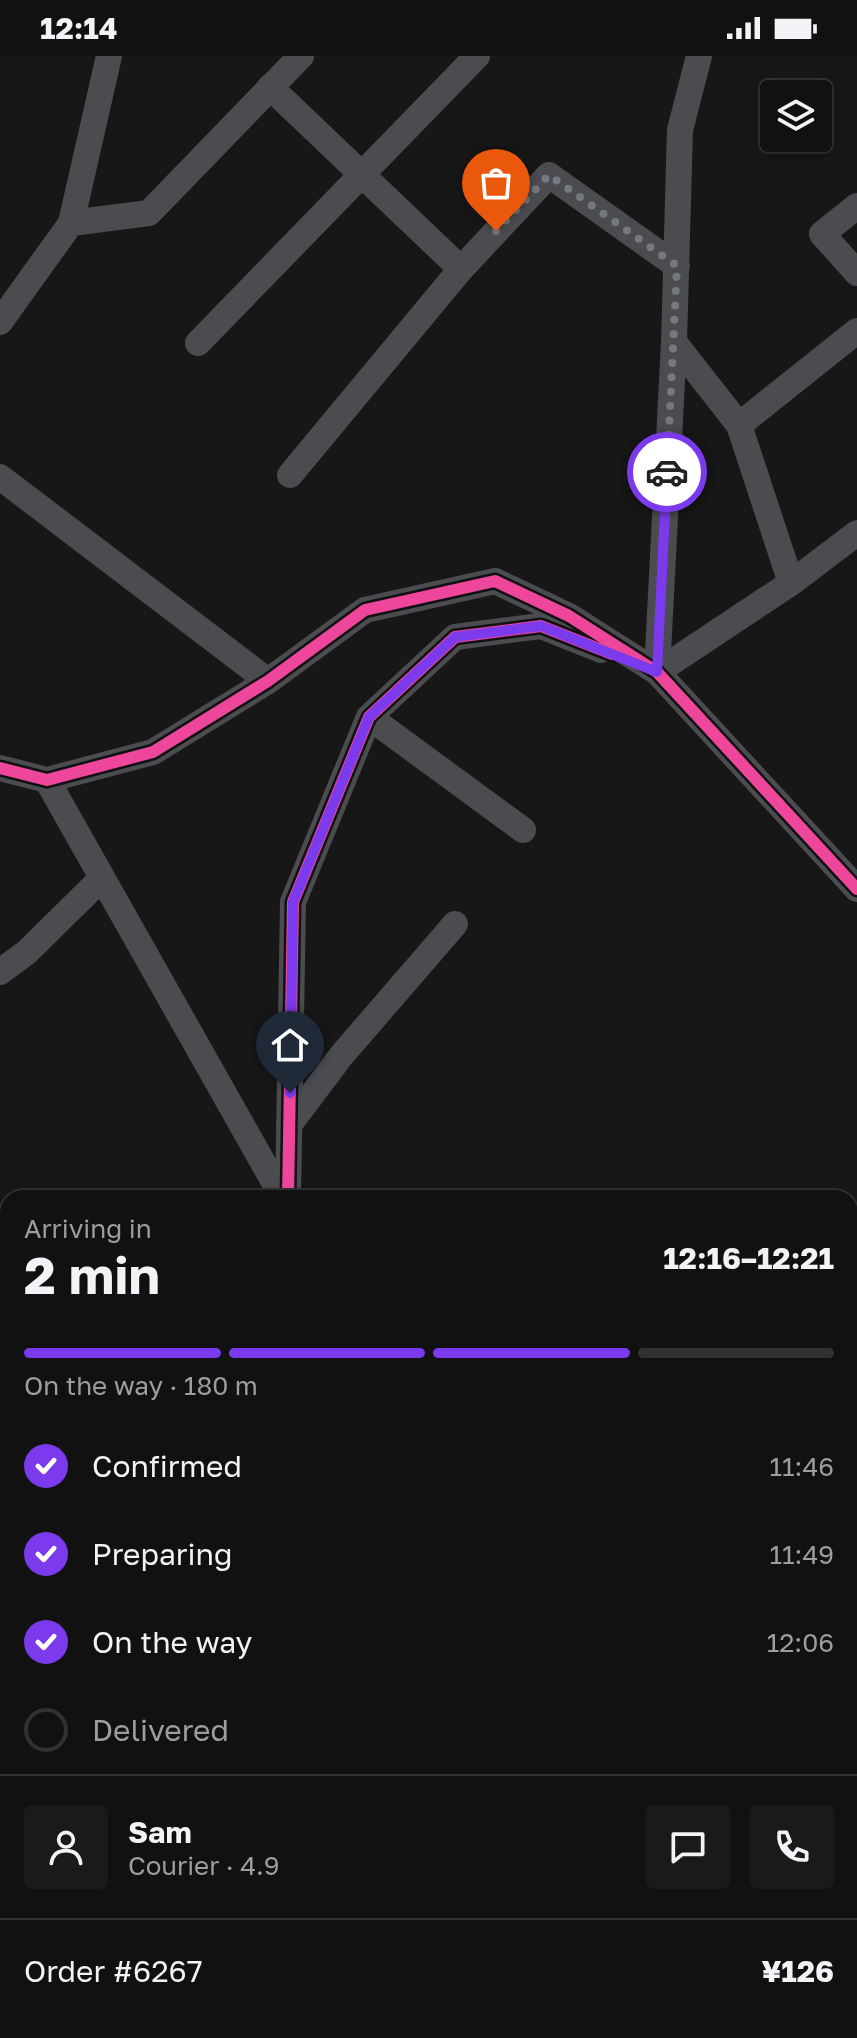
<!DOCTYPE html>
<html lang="en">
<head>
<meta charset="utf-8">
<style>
	:root { --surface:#111; --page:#1a1a1a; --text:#f1f3f6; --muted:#9c9d9f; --line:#303131; --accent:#7c3aed }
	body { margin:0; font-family:"Golos Text",sans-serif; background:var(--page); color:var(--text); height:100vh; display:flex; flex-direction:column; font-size:30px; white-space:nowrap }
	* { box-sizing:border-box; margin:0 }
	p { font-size:26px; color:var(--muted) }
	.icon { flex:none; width:44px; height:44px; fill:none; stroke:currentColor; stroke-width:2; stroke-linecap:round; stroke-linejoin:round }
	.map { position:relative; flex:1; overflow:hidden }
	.details { position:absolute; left:0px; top:1134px; width:858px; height:848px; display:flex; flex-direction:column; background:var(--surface); border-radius:24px 24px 0 0; box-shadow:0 4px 12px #0003,0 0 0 2px var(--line) }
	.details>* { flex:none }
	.buttons { position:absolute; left:760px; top:24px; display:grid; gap:16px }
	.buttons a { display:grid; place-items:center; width:72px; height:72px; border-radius:8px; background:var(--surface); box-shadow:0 4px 12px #0003,0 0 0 2px var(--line); font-size:40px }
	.pin { position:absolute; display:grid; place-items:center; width:68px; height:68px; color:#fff; margin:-82px -34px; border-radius:50% 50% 50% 0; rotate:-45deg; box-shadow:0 0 8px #0007 }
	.pin .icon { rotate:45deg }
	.courier { position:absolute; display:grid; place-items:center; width:80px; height:80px; margin:-40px; border:6px solid #7c3aed; border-radius:50%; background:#fff; color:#222; box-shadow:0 2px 10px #0007 }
	.overview em { font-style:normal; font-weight:700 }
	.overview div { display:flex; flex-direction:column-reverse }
	.overview { display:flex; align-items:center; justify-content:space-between; height:136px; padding:0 24px }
	h1 { font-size:52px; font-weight:700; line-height:60px }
	.bar { display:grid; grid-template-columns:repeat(4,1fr); gap:12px 8px; align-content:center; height:96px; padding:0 24px }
	.bar i { height:10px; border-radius:6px; background:var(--line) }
	.bar .selected { background:var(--accent) }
	.bar p { grid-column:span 4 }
	.line { display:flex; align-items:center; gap:20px; padding:0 24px; border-top:2px solid var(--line) }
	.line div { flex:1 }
	.round { display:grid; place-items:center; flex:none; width:84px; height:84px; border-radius:8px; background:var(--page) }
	ol { padding:0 24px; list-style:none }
	li { display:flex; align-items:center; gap:24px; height:88px }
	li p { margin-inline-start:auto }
	li .icon { padding:8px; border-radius:50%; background:var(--accent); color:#fff; stroke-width:4 }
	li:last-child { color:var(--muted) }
	li i { width:44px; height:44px; border:4px solid var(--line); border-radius:50% }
	.status { display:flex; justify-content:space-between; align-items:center; height:56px; padding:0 40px; background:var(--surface); direction:ltr }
	.status svg { height:22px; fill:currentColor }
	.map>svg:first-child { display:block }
</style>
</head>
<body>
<div class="status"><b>12:14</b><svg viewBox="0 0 49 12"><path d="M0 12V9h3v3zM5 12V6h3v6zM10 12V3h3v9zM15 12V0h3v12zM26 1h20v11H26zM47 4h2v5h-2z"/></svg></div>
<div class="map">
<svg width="857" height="1982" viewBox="0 0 857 1982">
	<rect width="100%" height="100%" fill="#171717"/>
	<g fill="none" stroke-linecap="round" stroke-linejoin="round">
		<path stroke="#4b4c50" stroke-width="26" d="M270,31L461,213
			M857,150L822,178L857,217
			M71,167L149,157L301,0
			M0,266L71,167L109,0
			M674,286L739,369L791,527
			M198,287L477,0
			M739,369L857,275
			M290,419L461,213L549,119L677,210
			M0,421L268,625
			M657,616L674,286L680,74L699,0
			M657,616L791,527L857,477
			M369,661L523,774
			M0,712L47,724L153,696L268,625L365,554L495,525L569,560L657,616L857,833
			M47,724L283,1142
			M0,916L27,896L102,822
			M289,1069L341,1000L455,868
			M288,1142L293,846L369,661L455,581L541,570L601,594
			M850,1197L857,1192
			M0,1399L8,1390
			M850,1656L857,1657
			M13,1974L22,1982
			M161,1974L174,1982
			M37,1982L71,1974
			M457,1982L462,1974"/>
		<g stroke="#111113" stroke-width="17">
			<path id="cycleway" d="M0,712L47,724L153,696L268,625L365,554L495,525L569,560L657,616L857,833
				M288,1142L293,846L369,661L455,581L541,570L612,598"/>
		</g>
		<use href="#cycleway" stroke="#ed469a" stroke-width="12"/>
	</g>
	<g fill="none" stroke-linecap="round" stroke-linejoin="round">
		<path stroke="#757880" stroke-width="8" stroke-dasharray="0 14.4" d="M496,175L549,119L677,210L667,416"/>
		<path stroke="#7c3aed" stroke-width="10" d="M290,1037L293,846L369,661L455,581L541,570L657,616L667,416"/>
	</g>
</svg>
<div class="buttons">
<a><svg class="icon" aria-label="layers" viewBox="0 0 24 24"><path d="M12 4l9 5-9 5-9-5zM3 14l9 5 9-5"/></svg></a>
</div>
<div class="pin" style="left:496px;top:175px;background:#ea580c"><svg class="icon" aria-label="bag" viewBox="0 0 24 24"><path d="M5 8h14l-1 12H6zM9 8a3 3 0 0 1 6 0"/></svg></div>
<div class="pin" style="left:290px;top:1037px;background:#1f2937"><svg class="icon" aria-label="home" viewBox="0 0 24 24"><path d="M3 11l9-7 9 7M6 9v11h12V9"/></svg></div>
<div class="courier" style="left:667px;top:416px"><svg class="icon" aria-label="car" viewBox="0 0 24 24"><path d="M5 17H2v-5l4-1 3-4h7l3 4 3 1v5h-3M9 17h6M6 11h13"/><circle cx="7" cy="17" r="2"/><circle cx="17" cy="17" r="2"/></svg></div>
<section class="details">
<div class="overview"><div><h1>2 min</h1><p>Arriving in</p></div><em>12:16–12:21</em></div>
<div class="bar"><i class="selected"></i><i class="selected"></i><i class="selected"></i><i></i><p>On the way · 180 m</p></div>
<ol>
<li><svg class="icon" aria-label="check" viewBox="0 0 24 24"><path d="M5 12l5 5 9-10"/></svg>Confirmed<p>11:46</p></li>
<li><svg class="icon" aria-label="check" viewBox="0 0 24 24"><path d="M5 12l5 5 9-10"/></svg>Preparing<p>11:49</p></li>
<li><svg class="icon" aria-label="check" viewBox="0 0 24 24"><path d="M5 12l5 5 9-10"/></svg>On the way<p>12:06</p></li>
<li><i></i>Delivered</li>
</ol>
<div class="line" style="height:144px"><a class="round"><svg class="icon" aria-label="person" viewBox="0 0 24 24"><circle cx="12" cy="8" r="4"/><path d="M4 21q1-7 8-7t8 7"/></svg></a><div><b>Sam</b><p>Courier · 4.9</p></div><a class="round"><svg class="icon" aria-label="chat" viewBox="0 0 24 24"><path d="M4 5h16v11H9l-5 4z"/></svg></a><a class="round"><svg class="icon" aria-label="phone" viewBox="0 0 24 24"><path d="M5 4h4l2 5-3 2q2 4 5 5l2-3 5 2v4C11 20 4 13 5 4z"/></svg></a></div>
<div class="line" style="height:104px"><div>Order #6267</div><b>¥126</b></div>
</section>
</div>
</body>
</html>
